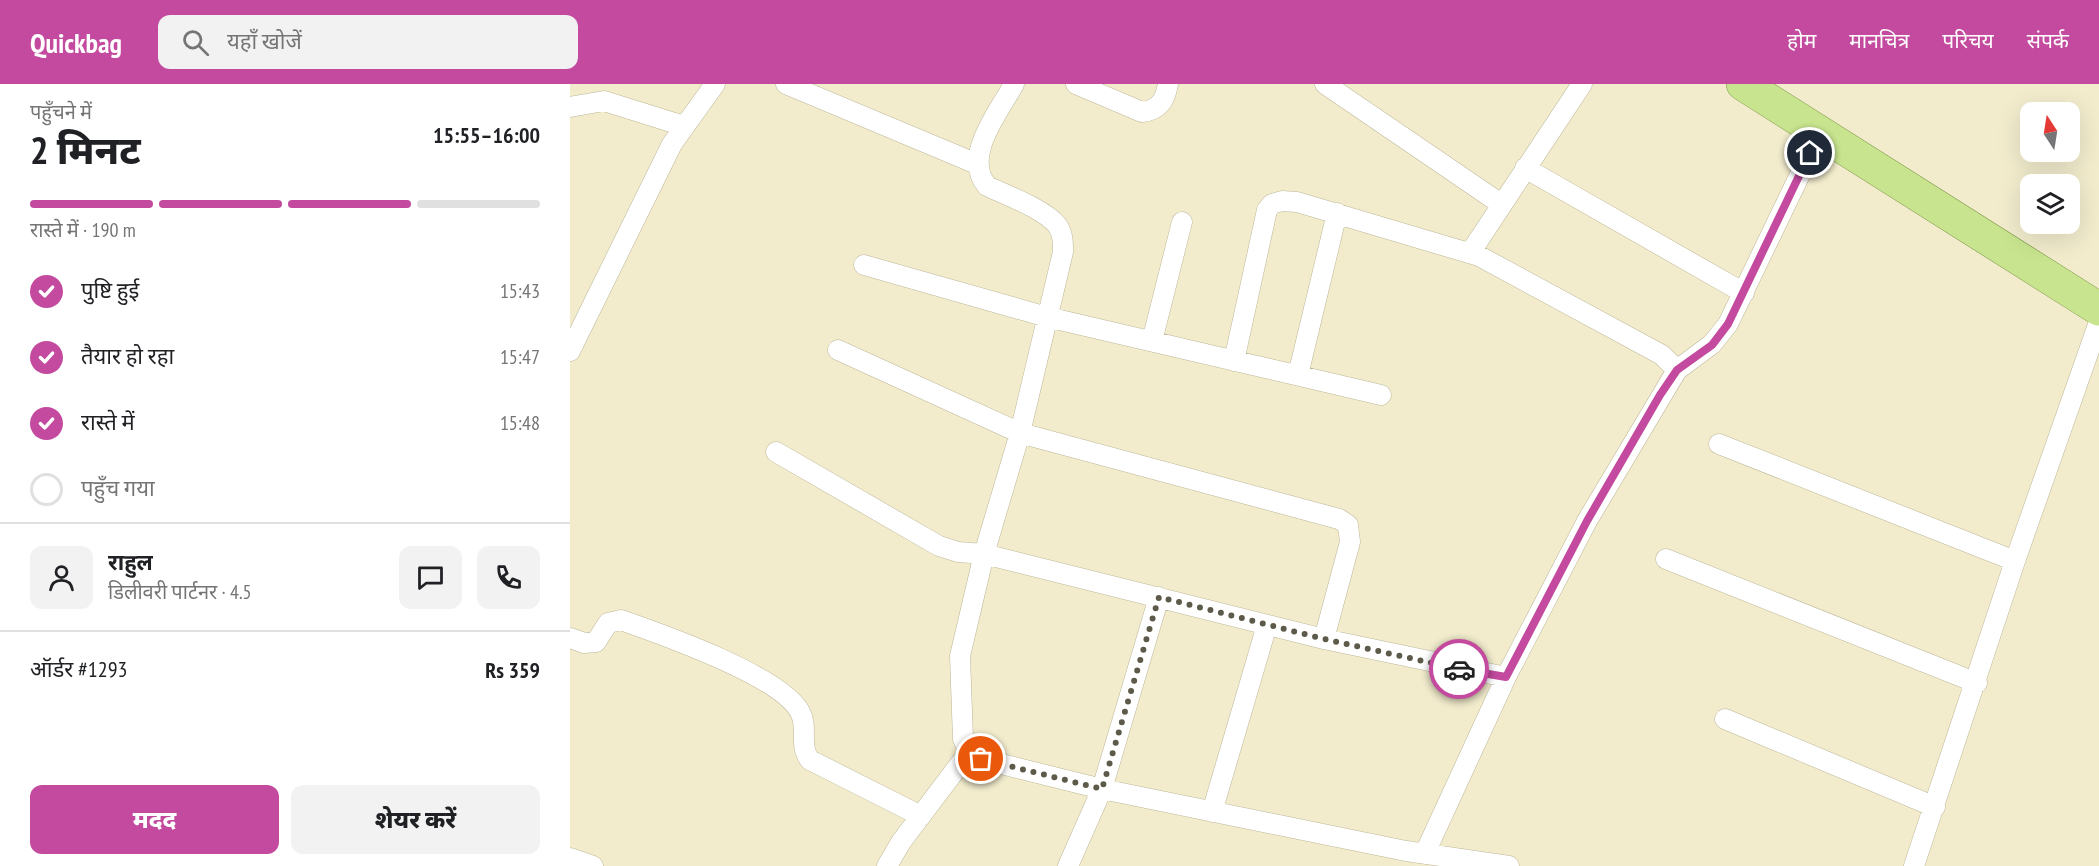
<!DOCTYPE html>
<html lang="hi">
<head>
<meta charset="utf-8">
<style>
	:root { --surface:#fff; --page:#f2f2f2; --text:#202124; --muted:#757577; --line:#e0e0e0; --accent:#c34a9e }
	body { margin:0; font-family:"PT Sans Narrow","Noto Sans Devanagari",sans-serif; background:var(--page); color:var(--text); height:100vh; display:flex; flex-direction:column; font-size:22px; white-space:nowrap }
	* { box-sizing:border-box; margin:0 }
	p { font-size:20px; color:var(--muted) }
	.icon { flex:none; width:33px; height:33px; fill:none; stroke:currentColor; stroke-width:2; stroke-linecap:round; stroke-linejoin:round }
	.map { position:relative; flex:1; overflow:hidden }
	.sheet { display:flex; flex-direction:column; background:var(--surface); width:570px }
	.sheet>* { flex:none }
	.needle { width:39px; rotate:348deg }
	.fabs { position:absolute; left:1450px; top:18px; display:grid; gap:12px }
	.fabs a { display:grid; place-items:center; width:60px; height:60px; border-radius:12px; background:var(--surface); box-shadow:0 6px 24px #0002; font-size:30px }
	.pin { position:absolute; display:grid; place-items:center; width:51px; height:51px; color:#fff; margin:-26px; border:3px solid #fff; border-radius:50%; box-shadow:0 2px 6px #0007 }
	.courier { position:absolute; display:grid; place-items:center; width:60px; height:60px; margin:-30px; border:4px solid #c34a9e; border-radius:50%; background:#fff; color:#222; box-shadow:0 2px 8px #0007 }
	.headline em { font-style:normal; font-weight:800 }
	.headline div { display:flex; flex-direction:column-reverse }
	.headline { display:flex; align-items:center; justify-content:space-between; height:102px; padding:0 30px }
	h1 { font-size:39px; font-weight:800; line-height:45px }
	.bar { display:grid; grid-template-columns:repeat(4,1fr); gap:9px 6px; align-content:center; height:72px; padding:0 30px }
	.bar i { height:8px; border-radius:4px; background:var(--line) }
	.bar .current { background:var(--accent) }
	.bar p { grid-column:span 4 }
	.line { display:flex; align-items:center; gap:15px; padding:0 30px; border-top:2px solid var(--line) }
	.line div { flex:1 }
	.round { display:grid; place-items:center; flex:none; width:63px; height:63px; border-radius:12px; background:var(--page) }
	ol { padding:0 30px; list-style:none }
	li { display:flex; align-items:center; gap:18px; height:66px }
	li p { margin-inline-start:auto }
	li .icon { padding:6px; border-radius:50%; background:var(--accent); color:#fff; stroke-width:4 }
	li:last-child { color:var(--muted) }
	li i { width:33px; height:33px; border:3px solid var(--line); border-radius:50% }
	.button { display:flex; gap:12px; margin-top:auto; padding:12px 30px }
	.button a { flex:1; height:69px; border-radius:12px; background:var(--accent); color:#fff; font-size:24px; font-weight:800; line-height:69px; text-align:center }
	.button a+a { background:var(--page); color:var(--text) }
	header { display:flex; align-items:center; gap:36px; box-sizing:border-box; height:84px; padding:0 30px; background:var(--accent); color:#fff }
	header strong { font-size:28px }
	nav { display:flex; gap:33px; margin-inline-start:auto; font-size:21px }
	.search { width:420px; height:54px; background:var(--page); display:flex; align-items:center; gap:15px; box-sizing:border-box; padding:0 21px; border-radius:12px; color:var(--muted); font-size:22px }
	main { display:flex; flex:1; min-height:0 }
	.map>svg:first-child { display:block }
</style>
</head>
<body>
<header>
<strong>Quickbag</strong>
<div class="search"><svg class="icon" aria-label="search" viewBox="0 0 24 24"><circle cx="10" cy="10" r="6"/><path d="M15 15l6 6"/></svg>यहाँ खोजें</div>
<nav><a>होम</a><a>मानचित्र</a><a>परिचय</a><a>संपर्क</a></nav>
</header>
<main>
<section class="sheet">
<div class="headline"><div><h1>2 मिनट</h1><p>पहुँचने में</p></div><em>15:55–16:00</em></div>
<div class="bar"><i class="current"></i><i class="current"></i><i class="current"></i><i></i><p>रास्ते में · 190 m</p></div>
<ol>
<li><svg class="icon" aria-label="check" viewBox="0 0 24 24"><path d="M5 12l5 5 9-10"/></svg>पुष्टि हुई<p>15:43</p></li>
<li><svg class="icon" aria-label="check" viewBox="0 0 24 24"><path d="M5 12l5 5 9-10"/></svg>तैयार हो रहा<p>15:47</p></li>
<li><svg class="icon" aria-label="check" viewBox="0 0 24 24"><path d="M5 12l5 5 9-10"/></svg>रास्ते में<p>15:48</p></li>
<li><i></i>पहुँच गया</li>
</ol>
<div class="line" style="height:108px"><a class="round"><svg class="icon" aria-label="person" viewBox="0 0 24 24"><circle cx="12" cy="8" r="4"/><path d="M4 21q1-7 8-7t8 7"/></svg></a><div><b>राहुल</b><p>डिलीवरी पार्टनर · 4.5</p></div><a class="round"><svg class="icon" aria-label="chat" viewBox="0 0 24 24"><path d="M4 5h16v11H9l-5 4z"/></svg></a><a class="round"><svg class="icon" aria-label="phone" viewBox="0 0 24 24"><path d="M5 4h4l2 5-3 2q2 4 5 5l2-3 5 2v4C11 20 4 13 5 4z"/></svg></a></div>
<div class="line" style="height:78px"><div>ऑर्डर #1293</div><b>Rs 359</b></div>
<div class="button"><a>मदद</a><a>शेयर करें</a></div>
</section>
<div class="map">
<svg width="1529" height="782" viewBox="0 0 1529 782">
	<rect width="100%" height="100%" fill="#f2eccd"/>
	<g fill="none" stroke-linecap="round" stroke-linejoin="round">
		<g stroke="#bdb799" stroke-width="21">
			<path id="minor" d="M216,0L407,80
				M444,0C429,28 392,72 417,102C436,111 474,125 487,141C493,149 493,158 493,168L450,349L414,470L390,572L393,655L399,668L411,675L532,705L836,767L939,782
				M506,0L572,28C589,26 595,17 598,0
				M755,0L931,120
				M0,23L34,17L114,42
				M955,84L1174,209
				M900,169L1012,0
				M294,181L477,233L811,311
				M582,257L612,138
				M268,266L450,349L769,435L778,441L780,458L754,555
				M0,267L102,60L145,0
				M664,277L697,126L702,120L712,117L727,118L909,172L1092,271L1107,286
				M728,291L767,129
				M1149,360L1445,477
				M206,368L369,462L388,468L414,470L754,555L936,593
				M1096,475L1407,599
				M0,554L14,559L26,558L38,539L51,536C91,550 211,592 230,628C239,644 228,661 240,676L351,732
				M1155,635L1365,723
				M642,728L697,541
				M855,769L936,593L1017,437L1107,286L1142,260L1158,240L1250,49
				M0,774L23,782
				M317,782L331,758L399,668
				M498,782L532,705L589,513
				M1344,782L1445,477L1529,238"/>
		</g>
		<g stroke="#7e944a" stroke-width="34">
			<path id="trunk" d="M1173,0L1529,225"/>
		</g>
		<use href="#minor" stroke="#fff" stroke-width="20"/>
		<use href="#trunk" stroke="#c8e48e" stroke-width="33"/>
	</g>
	<g fill="none" stroke-linecap="round" stroke-linejoin="round">
		<path stroke="#5e5a4a" stroke-width="6" stroke-dasharray="0 10.8" d="M411,675L532,705L589,513L754,555L889,585"/>
		<path stroke="#c34a9e" stroke-width="8" d="M889,585L936,593L1017,437L1090,311L1107,286L1142,261L1158,240L1240,69"/>
	</g>
</svg>
<div class="fabs">
<a><svg class="needle" viewBox="-14 -14 28 28"><path d="M0-13l5 13h-10z" fill="#e53935"/><path d="M0 13l5-13h-10z" fill="#757577"/></svg></a>
<a><svg class="icon" aria-label="layers" viewBox="0 0 24 24"><path d="M12 4l9 5-9 5-9-5zM3 14l9 5 9-5"/></svg></a>
</div>
<div class="pin" style="left:411px;top:675px;background:#ea580c"><svg class="icon" aria-label="bag" viewBox="0 0 24 24"><path d="M5 8h14l-1 12H6zM9 8a3 3 0 0 1 6 0"/></svg></div>
<div class="pin" style="left:1240px;top:69px;background:#1f2937"><svg class="icon" aria-label="home" viewBox="0 0 24 24"><path d="M3 11l9-7 9 7M6 9v11h12V9"/></svg></div>
<div class="courier" style="left:889px;top:585px"><svg class="icon" aria-label="car" viewBox="0 0 24 24"><path d="M5 17H2v-5l4-1 3-4h7l3 4 3 1v5h-3M9 17h6M6 11h13"/><circle cx="7" cy="17" r="2"/><circle cx="17" cy="17" r="2"/></svg></div>
</div>
</main>
</body>
</html>
